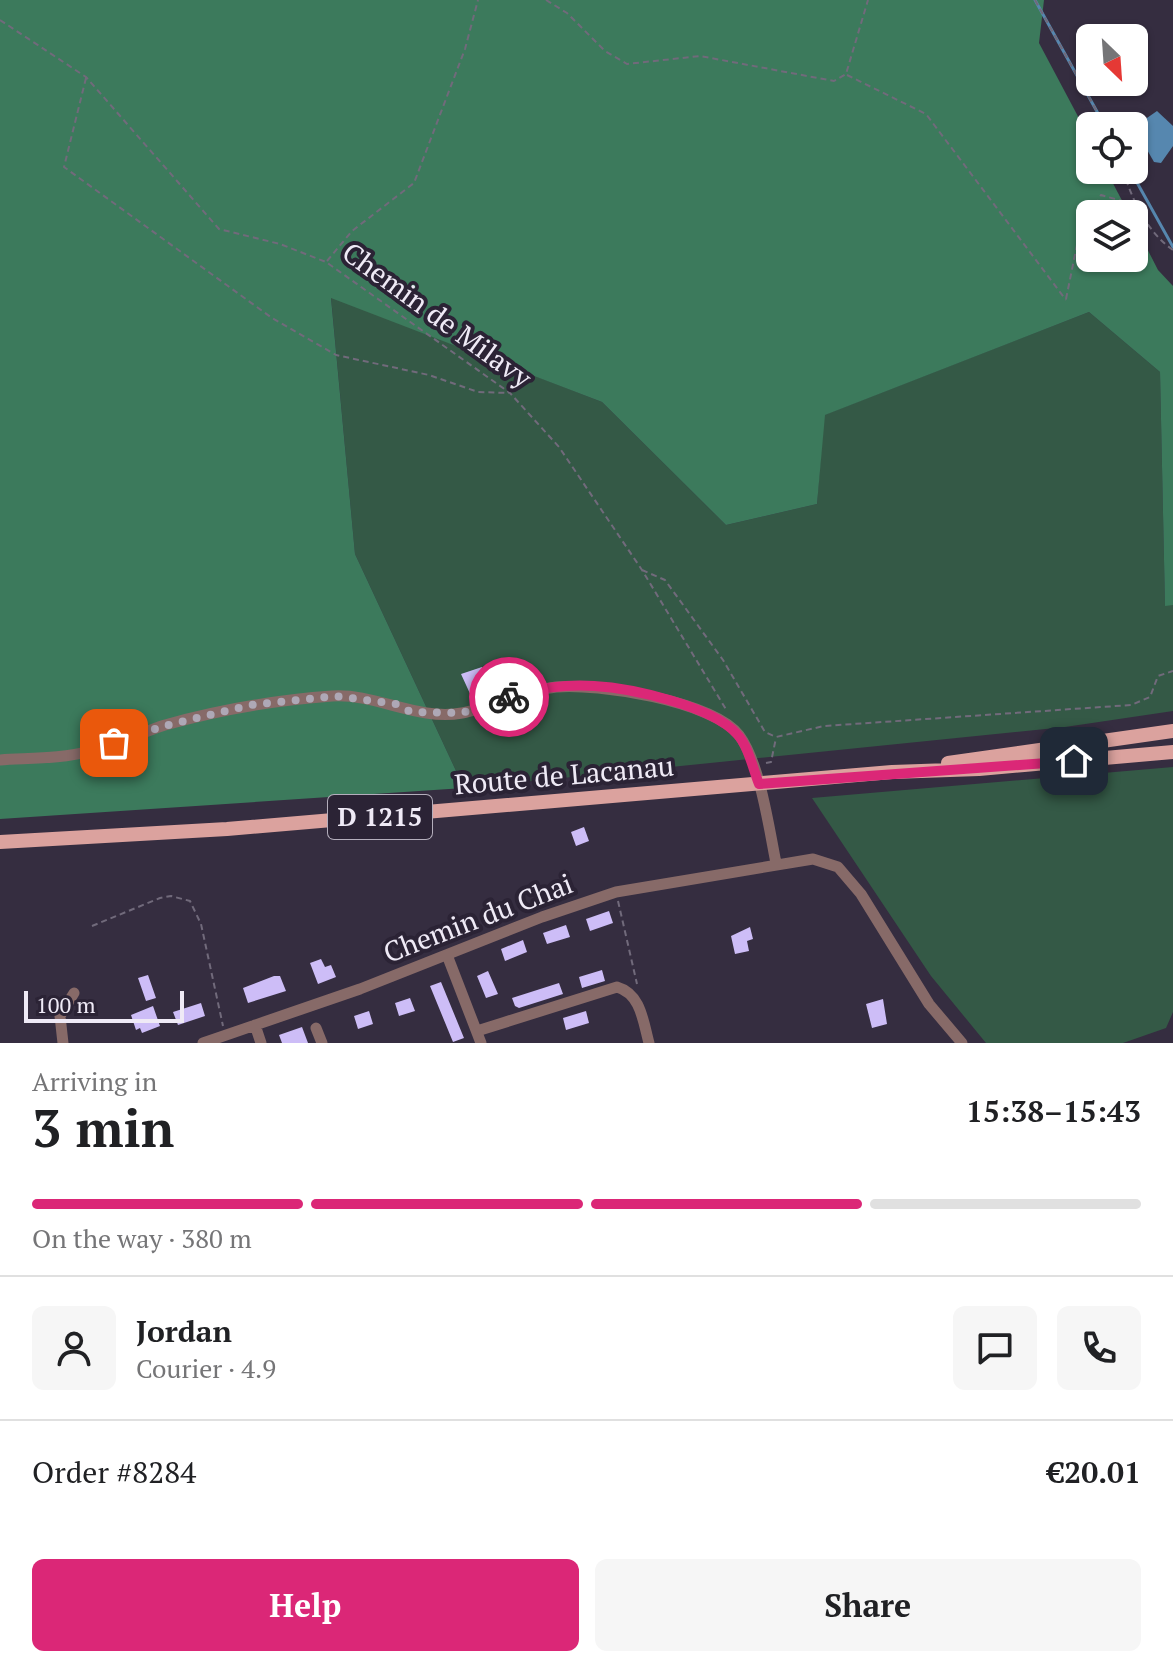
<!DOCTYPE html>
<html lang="en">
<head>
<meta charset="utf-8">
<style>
	:root { --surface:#fff; --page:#f6f6f6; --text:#202124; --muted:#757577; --line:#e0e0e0; --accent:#db2777 }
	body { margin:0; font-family:"PT Serif",serif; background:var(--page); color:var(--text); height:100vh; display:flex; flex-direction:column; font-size:30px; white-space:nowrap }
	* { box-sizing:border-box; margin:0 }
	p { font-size:26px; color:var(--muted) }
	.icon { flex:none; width:44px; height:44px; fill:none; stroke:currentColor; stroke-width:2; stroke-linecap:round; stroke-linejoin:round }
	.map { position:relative; height:1043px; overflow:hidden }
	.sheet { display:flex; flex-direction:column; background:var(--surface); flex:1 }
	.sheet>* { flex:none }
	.needle { width:52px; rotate:155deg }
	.tools { position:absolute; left:1076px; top:24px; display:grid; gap:16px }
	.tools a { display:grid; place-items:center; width:72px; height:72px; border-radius:12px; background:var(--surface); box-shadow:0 2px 6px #0004; font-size:40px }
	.scale { position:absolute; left:24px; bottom:20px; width:160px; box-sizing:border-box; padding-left:8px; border:4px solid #efeaf6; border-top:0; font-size:22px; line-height:28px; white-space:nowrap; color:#efeaf6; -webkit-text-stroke:6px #2b2335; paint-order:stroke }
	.pin { position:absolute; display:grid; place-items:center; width:68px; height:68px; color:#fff; margin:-34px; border-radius:16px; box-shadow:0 4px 12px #0006 }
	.courier { position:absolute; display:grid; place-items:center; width:80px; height:80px; margin:-40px; border:6px solid #db2777; border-radius:50%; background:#fff; color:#222; box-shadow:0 2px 10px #0007 }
	.summary em { font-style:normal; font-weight:800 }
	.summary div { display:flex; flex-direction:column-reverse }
	.summary { display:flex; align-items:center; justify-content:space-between; height:136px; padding:0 32px }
	h1 { font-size:52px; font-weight:800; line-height:60px }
	.bar { display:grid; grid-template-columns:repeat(4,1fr); gap:12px 8px; align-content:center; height:96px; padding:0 32px }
	.bar i { height:10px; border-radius:6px; background:var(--line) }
	.bar .selected { background:var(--accent) }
	.bar p { grid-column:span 4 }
	.line { display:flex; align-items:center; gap:20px; padding:0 32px; border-top:2px solid var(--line) }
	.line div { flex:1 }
	.round { display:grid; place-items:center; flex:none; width:84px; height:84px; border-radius:12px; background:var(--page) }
	.action { display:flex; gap:16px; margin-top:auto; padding:16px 32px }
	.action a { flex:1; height:92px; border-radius:12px; background:var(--accent); color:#fff; font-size:32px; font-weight:800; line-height:92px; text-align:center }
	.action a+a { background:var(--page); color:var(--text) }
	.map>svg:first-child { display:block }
</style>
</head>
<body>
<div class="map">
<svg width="1173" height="1043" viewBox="0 0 1173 1043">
	<rect width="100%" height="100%" fill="#352d40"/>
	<path fill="#345946" d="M331,297L602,402L726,525L817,504L824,415L1089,312L1160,372L1165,605H1173V711L1065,727L464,788L355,554Z
		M1173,767V1012L1166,1028L1123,1043H986L931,976L812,798Z"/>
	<path fill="#3c7a5c" d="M0,0H1044L1039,43L1090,139V170H1106L1129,214H1090V258H1134V223L1158,270L1173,286V605L1165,606L1160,372L1089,312L825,415L817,504L726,525L602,402L331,298L355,554L464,788L0,819Z"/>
	<path fill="#5687af" d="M1157,111L1173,126V146L1161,163L1154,162L1134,127Z"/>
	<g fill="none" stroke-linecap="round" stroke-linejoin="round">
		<path stroke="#5687af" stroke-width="3" d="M1035,0L1105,126
			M1130,170L1173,247"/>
	</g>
	<path fill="#cdbdf7" d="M482,667L490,692L472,698L461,674Z
		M584,827L589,841L576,846L571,832Z
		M609,911L613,923L590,931L586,919Z
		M566,925L570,937L547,944L543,933Z
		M750,927L753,939L747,941L749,951L735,954L731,936Z
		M523,940L527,952L505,961L501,949Z
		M321,959L325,967L331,965L336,977L318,984L310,963Z
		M602,970L605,981L582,988L579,977Z
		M488,971L498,994L486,998L477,976Z
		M148,975L156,998L146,1001L138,978Z
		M274,976H280L286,991L248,1003L243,988Z
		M441,982L464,1038L453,1042L430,986Z
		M559,983L563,994L519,1008L515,1006L512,998Z
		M410,998L415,1011L399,1016L395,1003Z
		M883,999L887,1024L872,1028L866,1004Z
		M201,1003L205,1016L178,1025L173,1012Z
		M153,1006L160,1026L142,1033L140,1028L136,1030L131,1015Z
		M369,1011L373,1024L358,1029L354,1016Z
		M586,1011L589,1023L566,1030L563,1018Z
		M302,1027L308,1043H282L279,1035Z"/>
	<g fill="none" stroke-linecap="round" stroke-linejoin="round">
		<path stroke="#716a7b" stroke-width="2" stroke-dasharray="6 4" stroke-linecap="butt" d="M546,0L567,13L605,51L627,64L700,56L834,81L846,74L868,0
			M1035,0L1105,126
			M0,20L86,77L219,229L280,244L326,262L510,393L559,447L642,570L727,711
			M847,75L926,114L1066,300
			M86,78L64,167L272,318L336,355L429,375L478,392L509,393
			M1123,170C1132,200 1147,232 1173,250
			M1091,214L1101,195L1122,201L1142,214
			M327,261L352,231L414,183L465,49L478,0
			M1066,299L1079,235L1090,215
			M642,570L665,580L723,660L765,732L776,737L824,726L1131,705L1150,697L1158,676L1173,671
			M766,763L771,762L776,738
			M618,901L637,984
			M92,926L160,898L171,896L190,901L201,924L223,1026"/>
		<path stroke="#876a68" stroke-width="11" d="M0,760C29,758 62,759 90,751C116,745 140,733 165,725C219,710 276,700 332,696C376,693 417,721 462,713C494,707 523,691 556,687C597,683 713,701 739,735C760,763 769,828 776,863
			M447,955L481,1043
			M255,1025L261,1043
			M316,1028L322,1043
			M477,1031L617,987C641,994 643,1021 649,1043
			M63,1043L60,1016L74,993
			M203,1043L360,989L542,917L616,892L813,859L838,867L861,894L929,1004L962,1043"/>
		<path stroke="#dba29e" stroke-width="14" d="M948,763L1173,731
			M0,842L227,829L892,772L979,769L1173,752"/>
	</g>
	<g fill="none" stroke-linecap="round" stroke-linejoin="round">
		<path stroke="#aea8b6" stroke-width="8" stroke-dasharray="0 14.4" d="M114,743L164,726L251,705L335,696L396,704L411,712L462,713L509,697"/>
		<path stroke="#db2777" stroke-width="10" d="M509,697C535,688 567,684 594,686C631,688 712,706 737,734C748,745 753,769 759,784L1074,761"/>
	</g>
	<g text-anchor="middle" stroke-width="8" stroke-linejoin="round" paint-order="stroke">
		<rect fill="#2b2335" stroke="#b4aebc" stroke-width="2" x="328" y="795" width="104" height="44" rx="6"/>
		<g font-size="26" font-weight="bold" fill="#efeaf6">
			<text x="380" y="826">D 1215</text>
		</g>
		<g font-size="28" fill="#efeaf6" stroke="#2b2335">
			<text transform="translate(437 315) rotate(36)" y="10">Chemin de Milavy</text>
			<text transform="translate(564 775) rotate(-5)" y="10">Route de Lacanau</text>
			<text transform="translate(478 918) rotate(-21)" y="10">Chemin du Chai</text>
		</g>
	</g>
</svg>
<div class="tools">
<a><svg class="needle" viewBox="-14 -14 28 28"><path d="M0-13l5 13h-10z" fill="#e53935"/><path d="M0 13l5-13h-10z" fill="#757577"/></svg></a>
<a><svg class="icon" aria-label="locate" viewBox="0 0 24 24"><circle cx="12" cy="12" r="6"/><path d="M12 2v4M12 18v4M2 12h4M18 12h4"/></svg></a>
<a><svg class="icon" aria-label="layers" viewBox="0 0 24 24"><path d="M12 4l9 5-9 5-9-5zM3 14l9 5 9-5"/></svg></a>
</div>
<div class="scale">100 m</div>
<div class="pin" style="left:114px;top:743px;background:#ea580c"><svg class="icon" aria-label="bag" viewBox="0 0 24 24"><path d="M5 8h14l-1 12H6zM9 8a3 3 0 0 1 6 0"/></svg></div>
<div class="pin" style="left:1074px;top:761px;background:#1f2937"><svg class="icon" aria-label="home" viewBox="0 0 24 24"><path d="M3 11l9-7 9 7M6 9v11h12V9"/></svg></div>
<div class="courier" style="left:509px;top:697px"><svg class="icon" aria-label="bike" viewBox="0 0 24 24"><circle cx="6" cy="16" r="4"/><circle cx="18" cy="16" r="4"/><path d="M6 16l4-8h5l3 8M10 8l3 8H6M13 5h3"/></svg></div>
</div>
<section class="sheet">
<div class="summary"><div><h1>3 min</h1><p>Arriving in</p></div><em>15:38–15:43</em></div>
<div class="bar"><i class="selected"></i><i class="selected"></i><i class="selected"></i><i></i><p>On the way · 380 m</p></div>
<div class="line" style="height:144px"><a class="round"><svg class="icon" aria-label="person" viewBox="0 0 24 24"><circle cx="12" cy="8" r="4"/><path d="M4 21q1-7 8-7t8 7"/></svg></a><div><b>Jordan</b><p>Courier · 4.9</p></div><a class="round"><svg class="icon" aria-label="chat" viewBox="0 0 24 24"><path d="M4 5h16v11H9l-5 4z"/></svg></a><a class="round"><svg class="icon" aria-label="phone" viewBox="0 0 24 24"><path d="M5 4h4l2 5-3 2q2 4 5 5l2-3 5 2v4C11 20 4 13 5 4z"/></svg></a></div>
<div class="line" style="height:104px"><div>Order #8284</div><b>€20.01</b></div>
<div class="action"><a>Help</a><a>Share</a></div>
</section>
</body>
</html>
